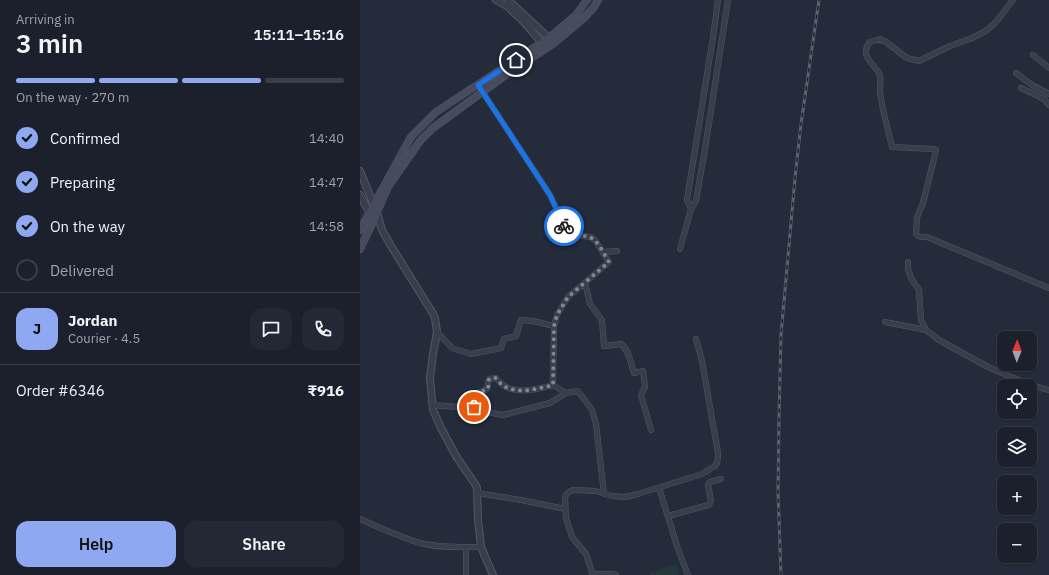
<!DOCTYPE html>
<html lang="en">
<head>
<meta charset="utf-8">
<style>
	:root { --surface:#1b202c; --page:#242834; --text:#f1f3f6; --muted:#a0a3a9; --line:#393e48; --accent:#8ea9f1 }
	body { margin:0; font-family:"IBM Plex Sans",sans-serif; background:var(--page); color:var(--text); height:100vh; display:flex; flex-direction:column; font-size:15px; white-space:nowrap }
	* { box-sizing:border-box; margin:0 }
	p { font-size:13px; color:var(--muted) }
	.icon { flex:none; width:22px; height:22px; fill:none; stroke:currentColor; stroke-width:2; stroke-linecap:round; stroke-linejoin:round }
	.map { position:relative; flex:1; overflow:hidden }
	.side { display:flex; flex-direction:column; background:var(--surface); width:360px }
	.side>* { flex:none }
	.needle { width:26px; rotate:1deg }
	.controls { position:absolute; left:637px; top:331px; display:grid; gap:8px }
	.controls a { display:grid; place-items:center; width:40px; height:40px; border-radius:8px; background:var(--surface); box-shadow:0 1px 3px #0004,0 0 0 1px var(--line); font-size:20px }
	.pin { position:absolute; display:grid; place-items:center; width:34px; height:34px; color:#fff; margin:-17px; border:2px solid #fff; border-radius:50%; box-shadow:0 1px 4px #0007 }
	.courier { position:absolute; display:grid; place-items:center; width:40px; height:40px; margin:-20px; border:3px solid #1a73e8; border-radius:50%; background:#fff; color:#222; box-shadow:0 1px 5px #0007 }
	.summary em { font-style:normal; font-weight:600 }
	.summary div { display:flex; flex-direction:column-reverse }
	.summary { display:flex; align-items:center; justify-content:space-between; height:68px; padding:0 16px }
	h1 { font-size:26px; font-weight:600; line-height:30px }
	.bar { display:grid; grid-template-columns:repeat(4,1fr); gap:6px 4px; align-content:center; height:48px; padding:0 16px }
	.bar i { height:5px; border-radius:3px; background:var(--line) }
	.bar .on { background:var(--accent) }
	.bar p { grid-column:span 4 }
	.line { display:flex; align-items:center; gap:10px; padding:0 16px; border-top:1px solid var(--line) }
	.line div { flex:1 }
	.round { display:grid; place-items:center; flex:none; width:42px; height:42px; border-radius:12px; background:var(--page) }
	ol { padding:0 16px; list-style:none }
	li { display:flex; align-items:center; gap:12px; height:44px }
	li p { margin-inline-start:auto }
	li .icon { padding:4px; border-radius:50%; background:var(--accent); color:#111; stroke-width:4 }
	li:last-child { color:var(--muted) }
	li i { width:22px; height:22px; border:2px solid var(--line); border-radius:50% }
	.cta { display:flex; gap:8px; margin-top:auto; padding:8px 16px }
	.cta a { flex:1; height:46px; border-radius:12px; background:var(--accent); color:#111; font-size:16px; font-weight:600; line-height:46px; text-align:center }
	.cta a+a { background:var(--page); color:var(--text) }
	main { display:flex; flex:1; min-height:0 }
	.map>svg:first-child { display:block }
</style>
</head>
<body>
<main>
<section class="side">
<div class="summary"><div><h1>3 min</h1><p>Arriving in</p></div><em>15:11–15:16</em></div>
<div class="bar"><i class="on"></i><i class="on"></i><i class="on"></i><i></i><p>On the way · 270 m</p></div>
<ol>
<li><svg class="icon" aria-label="check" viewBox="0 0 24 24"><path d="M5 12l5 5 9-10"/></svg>Confirmed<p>14:40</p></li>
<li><svg class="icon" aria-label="check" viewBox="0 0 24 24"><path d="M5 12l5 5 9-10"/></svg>Preparing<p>14:47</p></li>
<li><svg class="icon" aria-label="check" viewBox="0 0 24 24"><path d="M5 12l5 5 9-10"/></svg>On the way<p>14:58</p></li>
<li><i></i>Delivered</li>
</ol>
<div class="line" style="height:72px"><b class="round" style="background:var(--accent);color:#111">J</b><div><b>Jordan</b><p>Courier · 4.5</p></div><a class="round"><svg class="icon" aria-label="chat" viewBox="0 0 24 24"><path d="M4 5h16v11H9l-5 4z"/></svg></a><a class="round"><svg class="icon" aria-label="phone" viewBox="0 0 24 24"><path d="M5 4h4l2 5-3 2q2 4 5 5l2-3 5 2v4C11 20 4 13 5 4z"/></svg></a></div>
<div class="line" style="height:52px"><div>Order #6346</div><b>₹916</b></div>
<div class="cta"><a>Help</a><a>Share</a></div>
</section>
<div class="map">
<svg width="689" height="575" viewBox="0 0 689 575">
	<rect width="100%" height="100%" fill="#242b3a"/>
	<path fill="#26373b" d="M317,564L319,575H290V573Z"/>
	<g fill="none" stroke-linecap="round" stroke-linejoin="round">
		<g stroke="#535865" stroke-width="6">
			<path id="minor" d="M653,0L636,22L626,31L612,38L590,46L559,61L547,58L526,42L520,39L510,42C497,58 518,65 520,76C521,81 520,87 520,92C522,110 528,129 532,147L574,149L576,150L575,155L563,203L557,217L556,234C559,238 563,237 567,237L689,288
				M673,55L689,68
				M656,73L672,85L689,94
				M118,85L190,195L207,231L213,235L231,237L235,240L249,262L208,297L197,315L194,326L193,385L206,393
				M661,88L684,99L689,105
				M331,209L327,200L353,37L358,0
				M320,249L331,209L336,201L345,149L368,0
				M243,252L257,251
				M548,262V269L551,278L559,290L561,320L566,330L579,340L628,367L668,384L689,390
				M225,283L230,304L242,320L244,346L261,344C269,350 271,364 274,373L283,371L285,387L281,395L291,430
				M525,322L566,330
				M77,332L92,348L111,354L141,348L144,339L156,336L161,320L173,321L194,326
				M72,405L99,407H114L124,408L132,413L143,415L190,403L206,393L217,391L221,395L232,410L236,424L244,494
				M113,407L118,393L127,389L129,379L136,378C138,380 140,383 143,385C157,395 177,389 193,385
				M299,488L318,549L328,575
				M117,493L161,500L205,509
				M308,516L349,505L351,501L348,484L350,482L361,479
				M0,519C20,528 40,537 60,543C80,548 102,547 121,547
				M106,547V575
				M232,574H253L256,575
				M233,575L226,554L212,537L206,518L205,498L206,495L209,492L213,490L236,491L252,496L265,497L278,494L342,474L355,466L357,463L358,457V453L342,361L336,339"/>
		</g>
		<g stroke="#535865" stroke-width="8">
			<path id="tertiary" d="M136,0L147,6L163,21L184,45
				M148,0L189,38L191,42
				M0,171L17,213L22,230L31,246L72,312L75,318L77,332L73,354L70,378L73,410L81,428L96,456L115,484L117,488L118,520L121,547L133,575
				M0,195L11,216"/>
		</g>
		<g stroke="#535865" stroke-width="8">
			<path id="secondary" d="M0,230L51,137L76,112L189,38L216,15L227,0
				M0,249L11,226L28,187L60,141L73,128L147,74L193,44L224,18L234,7L238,0"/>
		</g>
		<use href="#minor" stroke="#383e4b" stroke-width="5"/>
		<use href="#tertiary" stroke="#383e4b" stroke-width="6"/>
		<use href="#secondary" stroke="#464c5d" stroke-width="7"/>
		<g stroke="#5a6171" stroke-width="3">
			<path id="rail" d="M421,575L418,492L419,417L421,335L435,178L441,124L459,0"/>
		</g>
		<use href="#rail" stroke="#1d232f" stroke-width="1.5" stroke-dasharray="4.5" stroke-linecap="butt"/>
	</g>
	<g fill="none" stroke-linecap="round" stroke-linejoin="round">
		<path stroke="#818795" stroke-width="4" stroke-dasharray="0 7.2" d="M114,407H113L118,393L128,389L129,379L136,378C138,380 140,383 142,385C157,395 177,389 193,385L194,326L197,315L208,297L249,262C245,256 239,243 233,239C222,231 212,243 204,226"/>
		<path stroke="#1a73e8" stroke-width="5" d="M156,60L118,85L190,195L204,226"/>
	</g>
</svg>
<div class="controls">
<a><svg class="needle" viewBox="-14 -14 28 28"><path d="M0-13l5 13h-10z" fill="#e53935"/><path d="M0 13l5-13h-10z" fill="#a0a3a9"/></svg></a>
<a><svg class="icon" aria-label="locate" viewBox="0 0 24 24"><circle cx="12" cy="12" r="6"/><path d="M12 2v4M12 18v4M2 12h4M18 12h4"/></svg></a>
<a><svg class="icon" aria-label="layers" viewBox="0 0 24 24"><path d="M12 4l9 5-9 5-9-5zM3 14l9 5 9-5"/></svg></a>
<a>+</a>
<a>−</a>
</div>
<div class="pin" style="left:114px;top:407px;background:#ea580c"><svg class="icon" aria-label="bag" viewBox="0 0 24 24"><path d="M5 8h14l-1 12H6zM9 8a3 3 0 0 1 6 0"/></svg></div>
<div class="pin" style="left:156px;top:60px;background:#1f2937"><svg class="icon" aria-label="home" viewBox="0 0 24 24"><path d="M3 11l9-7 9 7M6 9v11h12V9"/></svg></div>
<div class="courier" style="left:204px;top:226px"><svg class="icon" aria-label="bike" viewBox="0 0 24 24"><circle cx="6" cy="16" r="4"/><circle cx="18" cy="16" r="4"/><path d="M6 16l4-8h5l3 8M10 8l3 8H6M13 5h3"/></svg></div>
</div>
</main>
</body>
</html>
